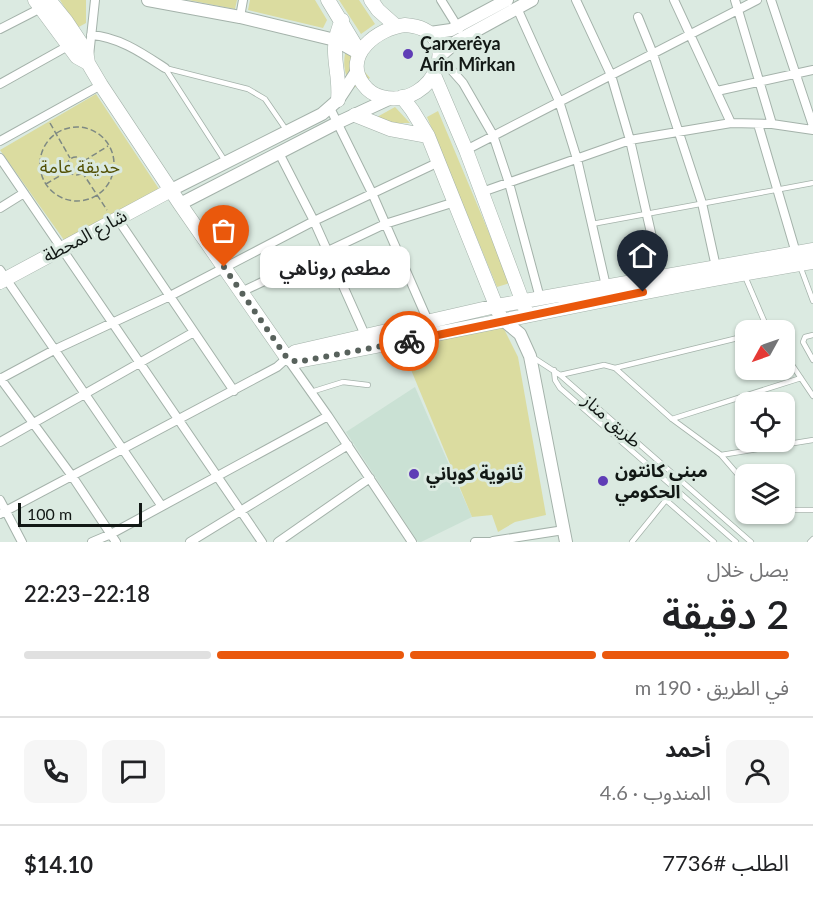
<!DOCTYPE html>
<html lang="ar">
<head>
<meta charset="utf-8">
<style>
	:root { --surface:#fff; --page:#f6f6f6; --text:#202124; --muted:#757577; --line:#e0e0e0; --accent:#ea580c }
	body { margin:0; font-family:Lato,"Noto Sans Arabic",sans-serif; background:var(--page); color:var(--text); direction:rtl; height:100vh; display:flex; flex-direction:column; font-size:22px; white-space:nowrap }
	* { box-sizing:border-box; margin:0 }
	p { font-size:20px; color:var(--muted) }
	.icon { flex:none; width:33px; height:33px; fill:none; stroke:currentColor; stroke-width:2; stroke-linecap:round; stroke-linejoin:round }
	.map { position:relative; height:542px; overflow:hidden; direction:ltr }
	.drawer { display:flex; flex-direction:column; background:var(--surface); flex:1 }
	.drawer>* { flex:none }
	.needle { width:39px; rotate:230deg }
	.controls { position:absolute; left:735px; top:320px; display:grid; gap:12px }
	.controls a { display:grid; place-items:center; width:60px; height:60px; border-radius:12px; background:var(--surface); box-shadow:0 2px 4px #0004; font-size:30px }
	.scale { position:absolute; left:18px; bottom:15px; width:124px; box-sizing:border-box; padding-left:6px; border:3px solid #121815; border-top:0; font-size:16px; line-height:21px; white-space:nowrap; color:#121815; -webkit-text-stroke:4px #dbeae1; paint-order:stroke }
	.pin { position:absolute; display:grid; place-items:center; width:51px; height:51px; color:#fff; margin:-62px -26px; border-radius:50% 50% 50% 0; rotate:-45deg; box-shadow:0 0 6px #0007 }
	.pin .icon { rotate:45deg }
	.courier { position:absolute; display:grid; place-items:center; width:60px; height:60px; margin:-30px; border:4px solid #ea580c; border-radius:50%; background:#fff; color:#222; box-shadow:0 2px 8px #0007 }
	.bubble { position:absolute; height:42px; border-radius:12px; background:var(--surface); box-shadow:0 2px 4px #0004; font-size:20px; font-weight:600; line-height:42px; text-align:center; direction:rtl }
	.overview em { font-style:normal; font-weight:600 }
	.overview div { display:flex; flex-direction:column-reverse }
	.overview { display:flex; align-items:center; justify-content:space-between; height:102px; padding:0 24px }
	h1 { font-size:39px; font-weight:600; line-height:45px }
	.bar { display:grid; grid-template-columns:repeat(4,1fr); gap:9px 6px; align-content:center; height:72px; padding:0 24px }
	.bar i { height:8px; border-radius:4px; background:var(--line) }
	.bar .selected { background:var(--accent) }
	.bar p { grid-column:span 4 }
	.line { display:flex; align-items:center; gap:15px; padding:0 24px; border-top:2px solid var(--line) }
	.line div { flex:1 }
	.round { display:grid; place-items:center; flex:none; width:63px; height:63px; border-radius:12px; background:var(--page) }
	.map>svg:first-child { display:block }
</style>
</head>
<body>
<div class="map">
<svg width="813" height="542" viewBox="0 0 813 542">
	<rect width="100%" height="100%" fill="#dbeae1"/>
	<path fill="#cae1d4" d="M415,387L472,517L421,542H418L346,432Z"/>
	<path fill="#dbdca0" d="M60,0H86V23L77,28Z
		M188,0H237L235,9Z
		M250,0H315L327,20L323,28L248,10Z
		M339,0H359L375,24L361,34Z
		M346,50L370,78L352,89C345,75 342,65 346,50Z
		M96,94L159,189L64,240L0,150Z
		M395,107L410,123H394L377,117Z
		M438,111L510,283L497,287L427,117Z
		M502,325L518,357L546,515L515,522L498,532L492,515L472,517L402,348Z"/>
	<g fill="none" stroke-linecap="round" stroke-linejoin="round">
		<g stroke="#a4b2aa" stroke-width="6">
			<path id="lane" d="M225,161L165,68L248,89L265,99L287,131
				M592,224L813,183
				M800,266L813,301
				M744,274L768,330
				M813,335L805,337L803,342L813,360
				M784,353L813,396
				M534,358L560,375L751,542
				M615,368L746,336
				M554,370L555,380L560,388L736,542
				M560,375L604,365L615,368L672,419L721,455L746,484
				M311,392L343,382L368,385
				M672,419L801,378
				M721,455L813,440
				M784,510H813
				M632,542L666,500L714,542
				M810,542L813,539"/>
		</g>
		<g stroke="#a4b2aa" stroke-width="10">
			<path id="street" d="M441,0L459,29
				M576,0L611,75L630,140L661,277
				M674,0L731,123
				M735,0L772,124
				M771,0L813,126
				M517,8L559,101L577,159L606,286
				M240,17L243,0
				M638,17L653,54L702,203L716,267
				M0,29L41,8
				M91,35C119,37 142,53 165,68
				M89,56L95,0
				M440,57L463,83L493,135L509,183L540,298
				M0,84L68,46
				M717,91L813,70
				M330,108L372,193L428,321
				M758,124L796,253
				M0,141L101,85
				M466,150L757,0
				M279,153L314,221L365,335
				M0,158L262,542
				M482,192L630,140L731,123L772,124L813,130
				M0,208L24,193
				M117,218L234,391
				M0,270L161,505
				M241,292L385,224L455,202
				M0,378L72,476L116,542
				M0,379L54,350L170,296L314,221L439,162
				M0,442L194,332
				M0,500L22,542
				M0,514L277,367L287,358L328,416L412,542
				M493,541L564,530
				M92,542L111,534L328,416
				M190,542L348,445
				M278,542L370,478
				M475,542H493"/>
		</g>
		<g stroke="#a4b2aa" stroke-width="14">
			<path id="secondary" d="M148,0L240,17L335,40L360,54
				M430,33L451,30L507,0
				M440,56L457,41L532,0
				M171,190L322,114L338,100L357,71
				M180,204L337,123L391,98
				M503,320L520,334L530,356L566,542"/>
		</g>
		<g stroke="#a4b2aa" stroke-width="15">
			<path id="primary" d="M35,0L77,57L88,63
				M49,0L66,21L86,51L88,63L101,85L180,204L287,358
				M328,0L360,53
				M371,0L378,10L396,26
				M405,25C468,29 435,110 382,97C374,95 368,91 363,84C342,55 378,28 405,25Z
				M434,75L466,150L525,308
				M402,97L412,110L428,136L499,313
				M338,100C341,69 327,53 342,20
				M355,115L390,129L428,136
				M0,282L171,190
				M287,358L295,352L496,306L813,250
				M287,358L297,361C470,329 640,290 813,262"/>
		</g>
		<path stroke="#7e8983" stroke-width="1.5" stroke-dasharray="6 3" stroke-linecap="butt" d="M50,123L70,158
			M40 164a37 37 0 1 1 74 0a37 37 0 1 1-74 0Z
			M67 166a9 9 0 1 1 18 0a9 9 0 1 1-18 0Z
			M84,161L108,146
			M82,172L107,210
			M46,184L68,171"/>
		<use href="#lane" stroke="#fff" stroke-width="4.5"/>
		<use href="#street" stroke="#fff" stroke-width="8"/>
		<use href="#secondary" stroke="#fff" stroke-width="12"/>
		<use href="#primary" stroke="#fff" stroke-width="14"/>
	</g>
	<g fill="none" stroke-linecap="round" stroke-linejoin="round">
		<path stroke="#58625c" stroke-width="6" stroke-dasharray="0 10.8" d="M224,267L287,358L297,362L409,341"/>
		<path stroke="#ea580c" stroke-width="8" d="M409,341L643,292"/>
	</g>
	<g fill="#5f3db6" stroke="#dbeae1" stroke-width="2">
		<circle cx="408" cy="54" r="6"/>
		<circle cx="414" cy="474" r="6"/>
		<circle cx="603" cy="481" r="6"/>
	</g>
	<g text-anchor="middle" stroke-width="6" stroke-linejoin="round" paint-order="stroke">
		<g font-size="18" font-weight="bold" fill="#121815" stroke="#dbeae1" text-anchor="start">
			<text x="420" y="50">Çarxerêya<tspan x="420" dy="21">Arîn Mîrkan</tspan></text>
			<text x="615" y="477">مبنى كانتون<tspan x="615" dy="21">الحكومي</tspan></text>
			<text x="426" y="480">ثانوية كوباني</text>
		</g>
		<g font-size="18" fill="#535206" stroke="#dbeae1">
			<text x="80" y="173">حديقة عامة</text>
		</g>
		<g font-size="18" fill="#121815" stroke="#dbeae1">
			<text transform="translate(85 236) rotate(-28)" y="6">شارع المحطة</text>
			<text transform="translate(612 421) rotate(41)" y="6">طريق مناز</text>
		</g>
	</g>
</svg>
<div class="controls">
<a><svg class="needle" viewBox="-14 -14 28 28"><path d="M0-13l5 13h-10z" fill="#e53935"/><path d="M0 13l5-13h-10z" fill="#757577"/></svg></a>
<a><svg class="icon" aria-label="locate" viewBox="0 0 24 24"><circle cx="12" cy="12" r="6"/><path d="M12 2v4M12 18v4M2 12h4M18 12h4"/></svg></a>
<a><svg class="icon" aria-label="layers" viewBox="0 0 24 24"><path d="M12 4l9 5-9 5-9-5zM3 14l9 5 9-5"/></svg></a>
</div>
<div class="scale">100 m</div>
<div class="pin" style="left:224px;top:267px;background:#ea580c"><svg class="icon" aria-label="bag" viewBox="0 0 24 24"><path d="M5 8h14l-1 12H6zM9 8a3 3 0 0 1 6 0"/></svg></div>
<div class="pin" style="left:643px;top:292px;background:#1f2937"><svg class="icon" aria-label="home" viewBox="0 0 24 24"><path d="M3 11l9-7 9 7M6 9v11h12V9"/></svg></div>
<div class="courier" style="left:409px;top:341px"><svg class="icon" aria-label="bike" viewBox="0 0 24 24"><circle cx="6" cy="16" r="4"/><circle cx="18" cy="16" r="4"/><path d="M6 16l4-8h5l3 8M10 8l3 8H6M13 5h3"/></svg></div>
<div class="bubble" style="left:260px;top:246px;width:150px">مطعم روناهي</div>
</div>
<section class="drawer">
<div class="overview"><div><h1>2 دقيقة</h1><p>يصل خلال</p></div><em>22:18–22:23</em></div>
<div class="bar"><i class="selected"></i><i class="selected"></i><i class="selected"></i><i></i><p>في الطريق · 190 m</p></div>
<div class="line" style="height:108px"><a class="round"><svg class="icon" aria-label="person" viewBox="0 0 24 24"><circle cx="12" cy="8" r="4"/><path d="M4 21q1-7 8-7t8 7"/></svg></a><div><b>أحمد</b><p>المندوب · 4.6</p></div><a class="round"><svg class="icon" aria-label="chat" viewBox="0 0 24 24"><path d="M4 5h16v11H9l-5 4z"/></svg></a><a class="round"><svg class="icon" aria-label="phone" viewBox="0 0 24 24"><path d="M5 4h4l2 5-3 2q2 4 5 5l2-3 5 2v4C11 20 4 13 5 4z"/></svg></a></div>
<div class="line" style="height:78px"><div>الطلب #7736</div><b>$14.10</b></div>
</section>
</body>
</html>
